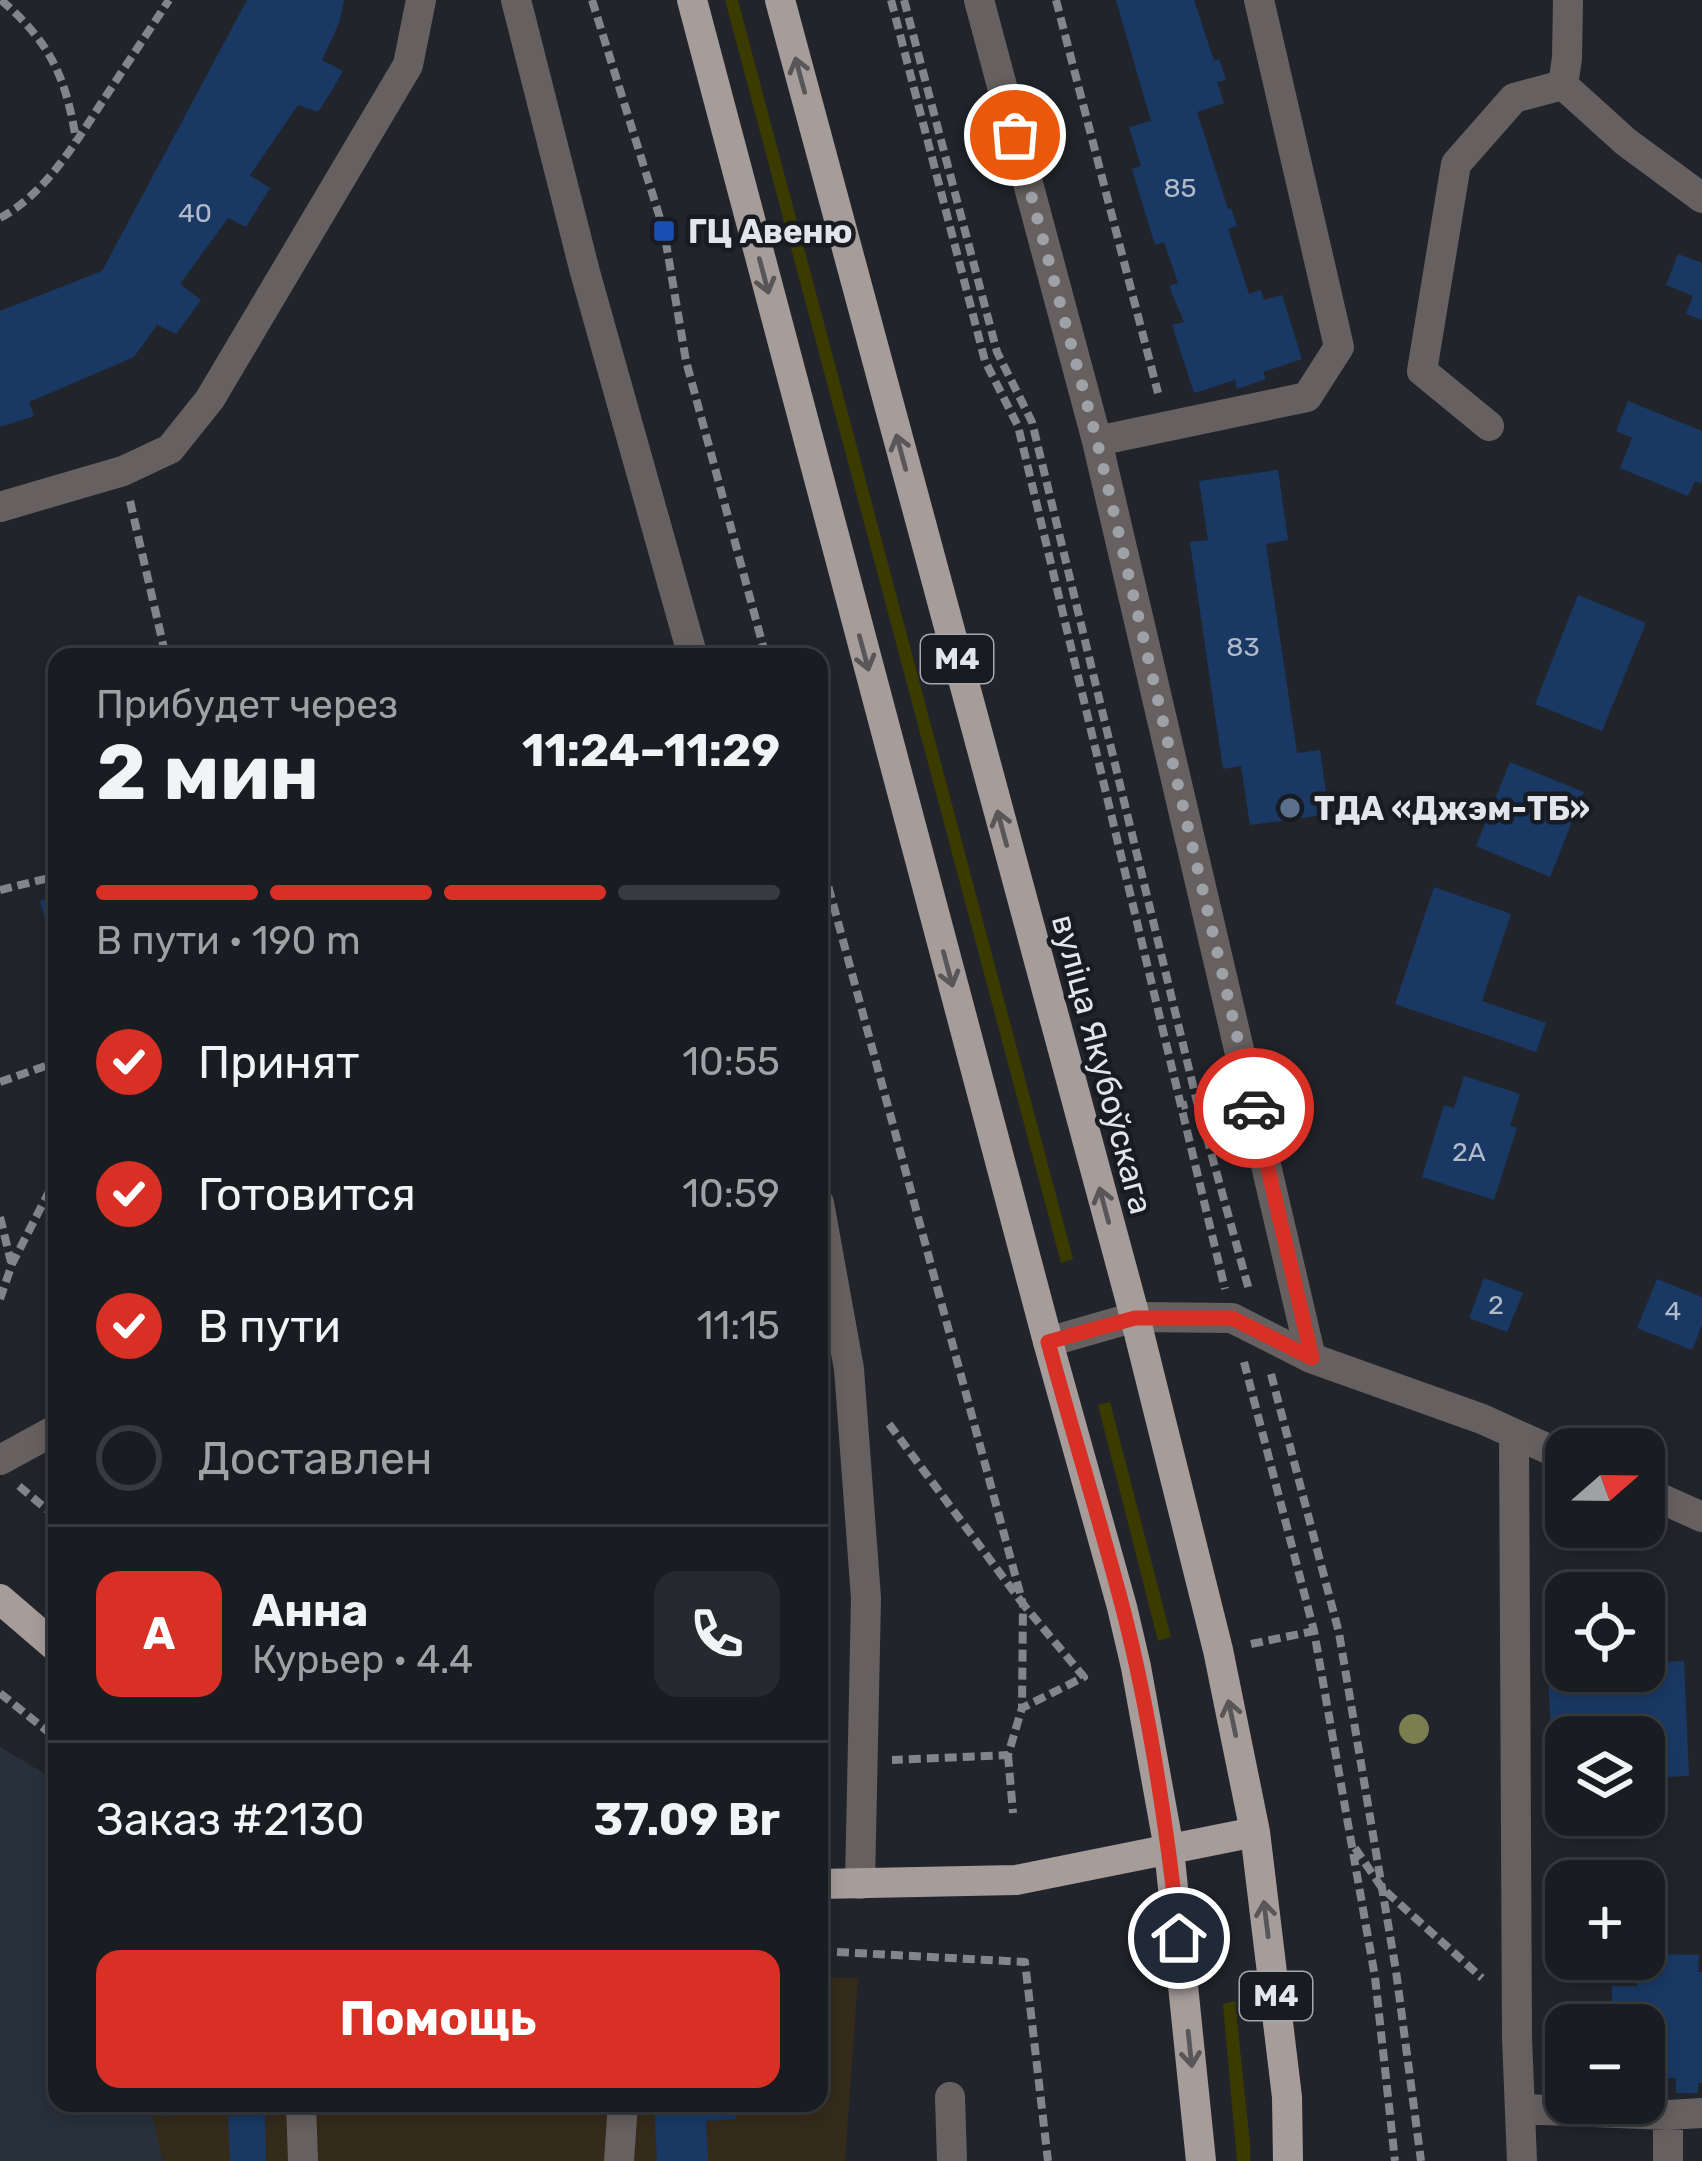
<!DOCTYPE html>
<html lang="ru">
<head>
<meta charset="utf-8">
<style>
	:root { --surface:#191c20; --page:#26292d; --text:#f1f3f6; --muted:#9fa1a5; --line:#373a3e; --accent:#d93025 }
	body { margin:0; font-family:Rubik,sans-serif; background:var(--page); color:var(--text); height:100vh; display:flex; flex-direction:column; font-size:45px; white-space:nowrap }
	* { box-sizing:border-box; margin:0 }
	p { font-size:39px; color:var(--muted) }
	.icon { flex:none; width:66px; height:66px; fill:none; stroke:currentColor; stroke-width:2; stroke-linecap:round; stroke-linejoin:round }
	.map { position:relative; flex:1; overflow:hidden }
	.drawer { position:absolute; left:48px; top:648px; width:780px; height:1464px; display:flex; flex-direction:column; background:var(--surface); border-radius:24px; box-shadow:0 6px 18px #0003,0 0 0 3px var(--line) }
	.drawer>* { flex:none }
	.needle { width:78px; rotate:70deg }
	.tools { position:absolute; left:1545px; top:1428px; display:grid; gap:24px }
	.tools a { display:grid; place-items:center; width:120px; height:120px; border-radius:24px; background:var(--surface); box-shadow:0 6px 18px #0003,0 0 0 3px var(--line); font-size:60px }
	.pin { position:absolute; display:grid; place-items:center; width:102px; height:102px; color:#fff; margin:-51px; border:6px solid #fff; border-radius:50%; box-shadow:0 3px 12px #0007 }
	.courier { position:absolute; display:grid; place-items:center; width:120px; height:120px; margin:-60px; border:9px solid #d93025; border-radius:50%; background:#fff; color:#222; box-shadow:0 3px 15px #0007 }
	.summary em { font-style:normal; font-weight:700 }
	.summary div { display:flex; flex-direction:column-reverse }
	.summary { display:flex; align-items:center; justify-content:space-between; height:204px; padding:0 48px }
	h1 { font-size:78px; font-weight:700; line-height:90px }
	.bar { display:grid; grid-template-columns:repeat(4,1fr); gap:18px 12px; align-content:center; height:144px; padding:0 48px }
	.bar i { height:15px; border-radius:9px; background:var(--line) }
	.bar .active { background:var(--accent) }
	.bar p { grid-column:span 4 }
	.line { display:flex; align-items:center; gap:30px; padding:0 48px; border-top:3px solid var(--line) }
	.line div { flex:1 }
	.round { display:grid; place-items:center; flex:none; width:126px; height:126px; border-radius:24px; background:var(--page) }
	ol { padding:0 48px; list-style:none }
	li { display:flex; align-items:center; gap:36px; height:132px }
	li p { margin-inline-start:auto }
	li .icon { padding:12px; border-radius:50%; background:var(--accent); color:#fff; stroke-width:4 }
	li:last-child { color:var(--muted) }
	li i { width:66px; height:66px; border:6px solid var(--line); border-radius:50% }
	.cta { display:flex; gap:24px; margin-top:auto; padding:24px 48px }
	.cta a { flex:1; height:138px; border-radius:24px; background:var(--accent); color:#fff; font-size:48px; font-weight:700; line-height:138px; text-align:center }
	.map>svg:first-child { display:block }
</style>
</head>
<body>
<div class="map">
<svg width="1702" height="2161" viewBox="0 0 1702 2161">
	<rect width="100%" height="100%" fill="#21252b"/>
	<path fill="#28303b" d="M0,1747L57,1781V2103H150L163,2161H0Z"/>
	<path fill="#352b1b" d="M819,1977L858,1978L845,2161H163L150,2103H819Z"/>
	<path fill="#3b3b00" d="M725,0H738L1073,1259L1061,1263Z
		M1110,1402L1171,1637L1158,1641L1098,1405Z
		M1235,2001L1250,2144V2161H1237L1223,2004Z"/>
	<path fill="#193964" d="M247,0H344L339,23L322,60L343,71L332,90L318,112L298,105L250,175L270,188L246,227L228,218L180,284L201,300L176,334L157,325L134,357L29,402L34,416L0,427V311L102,271Z
		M1116,0H1194L1214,61L1219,59L1226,80L1217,82L1224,103L1197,112L1228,209L1231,208L1237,226L1228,229L1249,294L1261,290L1264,300L1282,295L1302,359L1263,372L1266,379L1237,389L1235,380L1194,393L1172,325L1184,322L1169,286L1178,283L1164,242L1155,245L1132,169L1141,166L1129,127L1151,121Z
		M1678,254L1702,263V320L1686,314L1693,296L1666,285Z
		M1628,401L1702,431V484L1695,481L1688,496L1620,468L1632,438L1616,431Z
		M1278,470L1288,540L1266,544L1297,753L1320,750L1329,814L1250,825L1241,766L1223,769L1190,542L1208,540L1199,481Z
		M1578,595L1646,623L1602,731L1535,704Z
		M1510,762L1584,792L1550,877L1476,846Z
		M1434,887L1511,914L1482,1001L1546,1023L1536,1052L1395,1004Z
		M57,897V958H56L40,901Z
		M1464,1076L1520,1094L1510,1126L1517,1128L1494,1200L1422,1177L1444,1105L1454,1108Z
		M1484,1278L1523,1293L1507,1332L1469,1318Z
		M1657,1279L1702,1297V1325L1692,1350L1637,1328Z
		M1566,1655V1671H1644V1663L1684,1661L1689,1776L1644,1778V1737H1566V1789L1554,1790L1547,1656Z
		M1661,1954L1699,1955L1698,1972H1702V2083H1698V2093H1676V2078H1644V2025H1587V2017L1612,2018V1986H1637L1638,1976H1661Z
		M162,2103H219L220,2112L162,2116Z
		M654,2103H736V2119L706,2121L708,2161H657Z
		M265,2115L266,2161H230L228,2116Z"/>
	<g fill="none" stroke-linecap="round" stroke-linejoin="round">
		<path stroke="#82868b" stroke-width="8" stroke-dasharray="12 6" stroke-linecap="butt" d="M1,0C50,42 66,77 76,140
			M592,0L664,231L686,361L766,657
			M891,0L985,361L1018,426L1225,1289
			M904,0L997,352L1032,422L1197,1102L1181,1106
			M1056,0L1158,393
			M0,218C47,193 77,140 106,96C127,64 148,32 169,0
			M130,501L166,657
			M819,852L1023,1604L1084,1677L1022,1708L1008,1755L892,1760
			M0,890L57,876
			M0,1082L57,1062
			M1197,1102L1249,1290
			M0,1217L11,1262
			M0,1299L12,1264L57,1176
			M1244,1362L1314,1631L1375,1977L1395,2161
			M1271,1374L1339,1633L1396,1971L1421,2161
			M889,1424L1023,1604L1022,1708
			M19,1486L57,1518
			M819,1590L824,1750
			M1251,1644L1314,1631
			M0,1693L57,1739
			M1008,1755L1013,1813
			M1355,1848L1382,1888L1482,1978
			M819,1951L1025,1962L1048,2161"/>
		<path stroke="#666160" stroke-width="30" d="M516,0L585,272L693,657
			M979,0L1097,441L1311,1358
			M1563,85L1567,58L1568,0
			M1489,426L1422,371L1456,164L1514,98L1563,85L1626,142L1702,198
			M1097,441L1307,397L1339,347L1259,0
			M0,507L123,471L170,449L210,399L408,65L421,0
			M819,1203L849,1369L866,1598L860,1884
			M1048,1342L1135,1317L1232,1318L1311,1358L1482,1419L1566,1457
			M1514,1434L1517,2038L1522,2161
			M0,1460L57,1429
			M1644,1491L1702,1517
			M950,2097L952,2161
			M301,2103L303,2161
			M1521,2109L1668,2115L1702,2113
			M1668,2115V2161
			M619,2161L623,2103"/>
		<path stroke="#a69d9b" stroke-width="30" d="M692,0L1048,1342L1122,1607L1136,1667L1169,1849L1201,2161
			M780,0L1135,1317L1218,1650L1255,1832L1287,2097L1288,2161
			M0,1599L57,1648
			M819,1884L1016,1880L1255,1832"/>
	</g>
	<circle fill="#7b7e4e" cx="1414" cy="1729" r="15"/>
	<defs><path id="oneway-shaft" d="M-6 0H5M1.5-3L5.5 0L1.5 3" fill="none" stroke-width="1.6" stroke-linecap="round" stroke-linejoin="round" transform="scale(3)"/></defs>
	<g stroke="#585658">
		<use href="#oneway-shaft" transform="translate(800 75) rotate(-105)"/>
		<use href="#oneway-shaft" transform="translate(764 276) rotate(75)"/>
		<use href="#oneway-shaft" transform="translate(901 452) rotate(-105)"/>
		<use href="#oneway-shaft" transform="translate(864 653) rotate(75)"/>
		<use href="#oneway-shaft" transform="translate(1002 828) rotate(-105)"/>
		<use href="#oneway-shaft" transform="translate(948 969) rotate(75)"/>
		<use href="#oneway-shaft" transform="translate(1104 1205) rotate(-105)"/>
		<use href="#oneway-shaft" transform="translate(1232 1718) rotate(-102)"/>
		<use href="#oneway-shaft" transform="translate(1266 1919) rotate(-97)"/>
		<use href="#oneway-shaft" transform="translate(1190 2049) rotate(84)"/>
	</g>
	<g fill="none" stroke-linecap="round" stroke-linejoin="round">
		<path stroke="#9ea2a6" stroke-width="12" stroke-dasharray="0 21.6" d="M1015,135L1097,441L1254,1108"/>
		<path stroke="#d93025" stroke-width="15" d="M1179,1938C1167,1828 1151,1717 1123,1609C1100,1520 1072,1431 1048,1342L1135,1318H1232L1312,1358L1254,1108"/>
	</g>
	<rect fill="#1a4fb4" stroke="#181c22" stroke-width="4.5" x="652" y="219" width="24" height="24" rx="6"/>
	<circle fill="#5c6f8a" stroke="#181c22" stroke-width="4.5" cx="1290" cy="808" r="12"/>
	<g text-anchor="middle" stroke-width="9" stroke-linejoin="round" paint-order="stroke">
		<g font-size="27" fill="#b0bac8">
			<text x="1180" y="197">85</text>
			<text x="195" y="222">40</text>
			<text x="1243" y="656">83</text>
			<text x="1469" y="1161">2А</text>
			<text x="1496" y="1314">2</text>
			<text x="1673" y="1320">4</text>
		</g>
		<g fill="#181c22" stroke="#a5a9ad" stroke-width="3">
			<rect x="921" y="635" width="72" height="48" rx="9"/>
			<rect x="1240" y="1972" width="72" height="48" rx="9"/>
		</g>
		<g font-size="30" font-weight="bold" fill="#e2e5e9">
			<text x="957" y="669">М4</text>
			<text x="1276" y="2006">М4</text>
		</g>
		<g font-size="33" font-weight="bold" fill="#e2e5e9" stroke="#181c22" text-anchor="start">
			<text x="688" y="243">ГЦ Авеню</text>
			<text x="1314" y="820">ТДА «Джэм-ТБ»</text>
		</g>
		<g font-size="33" fill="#e2e5e9" stroke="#181c22">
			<text transform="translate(1103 1064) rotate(75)" y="12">вуліца Якубоўскага</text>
		</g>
	</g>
</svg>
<div class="tools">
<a><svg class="needle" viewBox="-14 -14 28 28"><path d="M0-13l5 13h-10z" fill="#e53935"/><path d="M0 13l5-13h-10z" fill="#9fa1a5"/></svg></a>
<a><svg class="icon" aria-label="locate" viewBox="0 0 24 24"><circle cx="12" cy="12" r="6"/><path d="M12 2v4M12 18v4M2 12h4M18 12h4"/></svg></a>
<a><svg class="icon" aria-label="layers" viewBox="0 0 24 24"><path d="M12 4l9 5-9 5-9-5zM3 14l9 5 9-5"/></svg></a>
<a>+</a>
<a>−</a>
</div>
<div class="pin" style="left:1015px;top:135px;background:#ea580c"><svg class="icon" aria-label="bag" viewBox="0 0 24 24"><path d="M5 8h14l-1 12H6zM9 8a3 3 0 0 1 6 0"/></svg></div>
<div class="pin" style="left:1179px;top:1938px;background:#1f2937"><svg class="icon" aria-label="home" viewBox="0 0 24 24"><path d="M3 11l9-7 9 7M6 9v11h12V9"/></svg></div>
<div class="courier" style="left:1254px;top:1108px"><svg class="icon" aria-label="car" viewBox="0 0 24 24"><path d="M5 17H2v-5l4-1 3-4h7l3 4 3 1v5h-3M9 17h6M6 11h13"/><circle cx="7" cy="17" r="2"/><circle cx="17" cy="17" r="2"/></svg></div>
<section class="drawer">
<div class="summary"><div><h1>2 мин</h1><p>Прибудет через</p></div><em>11:24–11:29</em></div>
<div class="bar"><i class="active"></i><i class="active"></i><i class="active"></i><i></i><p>В пути · 190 m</p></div>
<ol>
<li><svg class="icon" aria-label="check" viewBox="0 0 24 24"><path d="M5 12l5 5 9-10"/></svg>Принят<p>10:55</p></li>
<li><svg class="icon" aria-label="check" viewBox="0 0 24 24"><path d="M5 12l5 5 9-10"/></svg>Готовится<p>10:59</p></li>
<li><svg class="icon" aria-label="check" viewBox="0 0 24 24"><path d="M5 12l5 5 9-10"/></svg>В пути<p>11:15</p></li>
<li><i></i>Доставлен</li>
</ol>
<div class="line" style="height:216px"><b class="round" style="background:var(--accent);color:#fff">А</b><div><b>Анна</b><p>Курьер · 4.4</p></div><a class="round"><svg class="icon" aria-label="phone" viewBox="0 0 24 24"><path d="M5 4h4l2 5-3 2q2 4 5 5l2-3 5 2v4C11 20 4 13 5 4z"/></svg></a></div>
<div class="line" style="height:156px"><div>Заказ #2130</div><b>37.09 Br</b></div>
<div class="cta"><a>Помощь</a></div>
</section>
</div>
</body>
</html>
